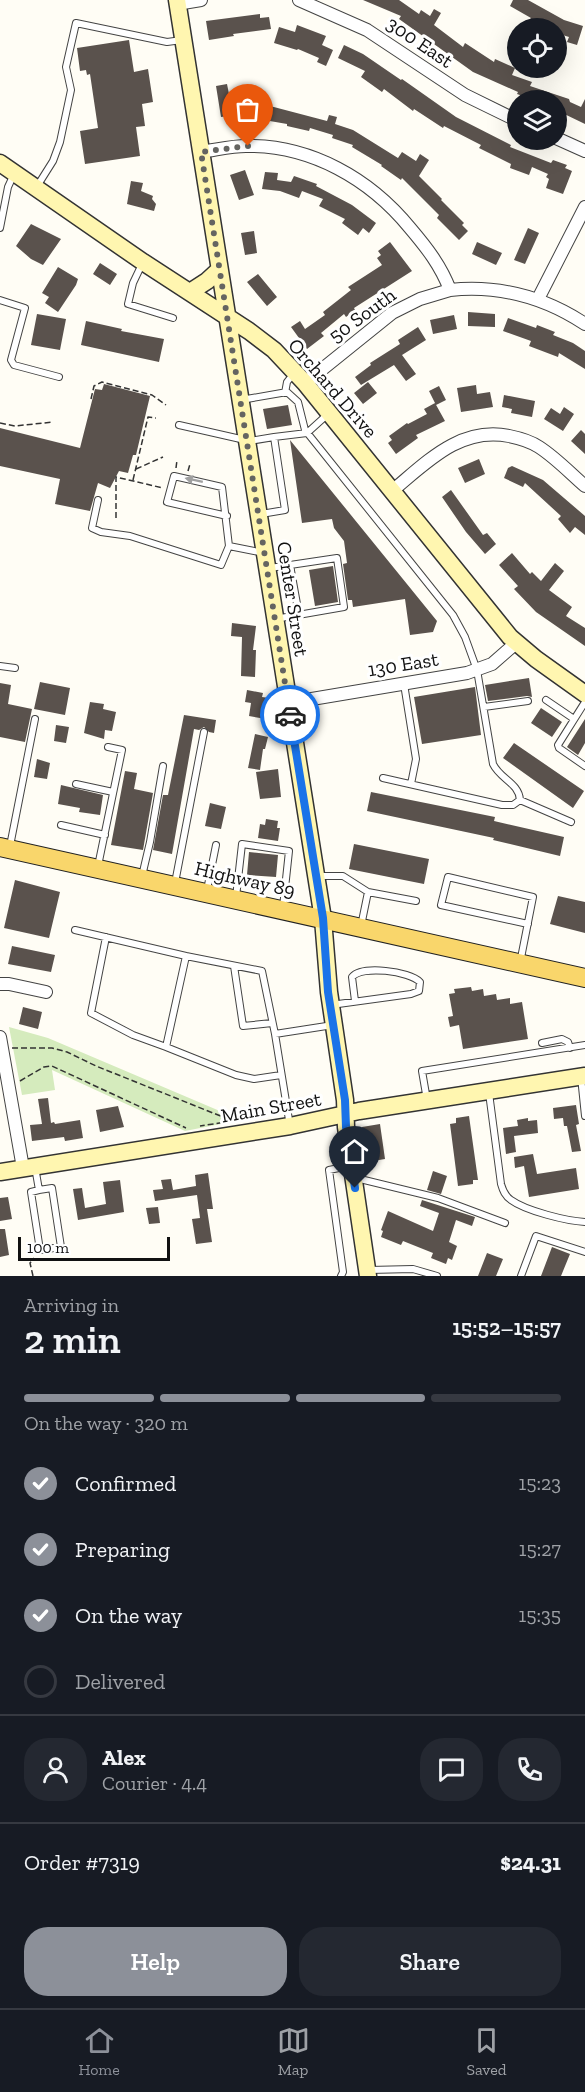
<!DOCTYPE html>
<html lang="en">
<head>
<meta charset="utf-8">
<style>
	:root { --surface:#171b24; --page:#242831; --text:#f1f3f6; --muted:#9ea1a6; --line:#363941; --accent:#8c9099 }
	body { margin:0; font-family:"Zilla Slab",serif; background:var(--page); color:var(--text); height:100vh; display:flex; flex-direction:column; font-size:22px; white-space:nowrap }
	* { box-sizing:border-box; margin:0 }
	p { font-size:20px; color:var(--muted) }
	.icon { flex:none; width:33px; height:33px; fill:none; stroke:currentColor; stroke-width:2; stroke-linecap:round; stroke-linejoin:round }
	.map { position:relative; height:1276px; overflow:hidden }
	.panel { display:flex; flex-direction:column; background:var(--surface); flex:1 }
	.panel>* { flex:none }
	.buttons { position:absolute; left:507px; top:18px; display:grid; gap:12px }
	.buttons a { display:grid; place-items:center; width:60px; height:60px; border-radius:50%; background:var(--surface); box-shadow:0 6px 24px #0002; font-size:30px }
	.scale { position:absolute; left:18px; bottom:15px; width:152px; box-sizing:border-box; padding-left:6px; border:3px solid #111; border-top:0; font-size:16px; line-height:21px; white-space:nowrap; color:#111; -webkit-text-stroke:4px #fff; paint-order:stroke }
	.pin { position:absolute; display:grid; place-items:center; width:51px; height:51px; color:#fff; margin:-62px -26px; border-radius:50% 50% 50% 0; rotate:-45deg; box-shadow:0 0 6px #0007 }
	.pin .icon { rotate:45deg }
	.courier { position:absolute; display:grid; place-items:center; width:60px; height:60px; margin:-30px; border:4px solid #1a73e8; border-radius:50%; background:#fff; color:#222; box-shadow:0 2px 8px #0007 }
	.headline em { font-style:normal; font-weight:600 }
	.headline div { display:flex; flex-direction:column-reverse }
	.headline { display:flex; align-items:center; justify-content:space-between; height:102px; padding:0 24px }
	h1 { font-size:39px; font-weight:600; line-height:45px }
	.bar { display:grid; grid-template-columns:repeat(4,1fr); gap:9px 6px; align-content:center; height:72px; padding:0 24px }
	.bar i { height:8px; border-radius:4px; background:var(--line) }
	.bar .selected { background:var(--accent) }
	.bar p { grid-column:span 4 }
	.line { display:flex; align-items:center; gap:15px; padding:0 24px; border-top:2px solid var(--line) }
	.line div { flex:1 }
	.round { display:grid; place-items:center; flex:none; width:63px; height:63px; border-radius:24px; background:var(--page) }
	ol { padding:0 24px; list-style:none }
	li { display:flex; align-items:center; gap:18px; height:66px }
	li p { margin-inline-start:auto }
	li .icon { padding:6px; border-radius:50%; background:var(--accent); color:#fff; stroke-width:4 }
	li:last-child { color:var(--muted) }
	li i { width:33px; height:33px; border:3px solid var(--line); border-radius:50% }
	.cta { display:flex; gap:12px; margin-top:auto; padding:12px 24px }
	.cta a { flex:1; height:69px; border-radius:24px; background:var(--accent); color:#fff; font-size:24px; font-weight:600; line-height:69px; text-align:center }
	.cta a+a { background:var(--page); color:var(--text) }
	.menu { display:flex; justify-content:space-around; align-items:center; height:84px; border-top:2px solid var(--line); background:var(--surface); font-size:16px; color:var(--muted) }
	.menu a { display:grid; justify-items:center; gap:3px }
	.menu .selected { color:var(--accent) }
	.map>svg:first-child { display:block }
</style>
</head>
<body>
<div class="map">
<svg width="585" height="1276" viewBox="0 0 585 1276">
	<rect width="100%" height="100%" fill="#fffdf5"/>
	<path fill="#d5ebbd" d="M9,1027L48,1038L241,1120L185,1131L52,1070L55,1090L22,1095Z"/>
	<path fill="#5a524d" d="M363,0H399L419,14L421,10L430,16L434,9L441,13L434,25L463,47L465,43L494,62L495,59L515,68L512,75L532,82L530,86L569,99L570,102L581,107L585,99V124L556,110V100H534L517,94L518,92L473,72L399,19L401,16Z
		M513,0H528L564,20L583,26L577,45L567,42L569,37L556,33V28H535L527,24L531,18L510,6Z
		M260,14V18L269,17L271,29L233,34L234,36L209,40L206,21Z
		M297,25L326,36L322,45L333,50L326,66L317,62L319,58L298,49L297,50L274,43L279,27L295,32Z
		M129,40L134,72L148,69L153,102L142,104L145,126L136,127L140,156L85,164L80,131L98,128L90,74L87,75L86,70L80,71L77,48Z
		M344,45L363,54L401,80L402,79L456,117L511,145L510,147L551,163L553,160L567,165L565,168L572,171L563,194L546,188L549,179L546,177L548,174L532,167L529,175L510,168L511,164L479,148L481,145L444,126L443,128L414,109L413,111L384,89L382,92L361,77L365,71L338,58Z
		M227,84L229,94L232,93L235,115L221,117L216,86Z
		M257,98L271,101L270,106L327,121L329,115L337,117L335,124L353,130L398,158L402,152L416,161L420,154L429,160L419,176L442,199L441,200L464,223L462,225L468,231L459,240L437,218L439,215L402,178L401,180L381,166L382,165L352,147L353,145L332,138L333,135L310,128L309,131L287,126V124L253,118Z
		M245,170L254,195L239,200L230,175Z
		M265,172L278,173L277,180L291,182L294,176L317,184L316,186L352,205L376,223L369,233L363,228L358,235L342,223L345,219L319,206L323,199L302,191L299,198L280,191L262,189Z
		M131,181L143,183L141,191L153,196L152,199L156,204L154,211L127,204Z
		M31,224L61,239L43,265L31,259L16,246Z
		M528,228L539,233L525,264L514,260Z
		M254,231L257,253L245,255L241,233Z
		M390,242L412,271L354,308L355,310L346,317L344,314L321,333L324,336L307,349L291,327L300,321L305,329L325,315L323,312L351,290L348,287L382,265L377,258L381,255L378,251Z
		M477,242L502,253L496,265L472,254Z
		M100,263L117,274L110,285L93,274Z
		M58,267L78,279L76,285L58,312L45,303L49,297L42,293Z
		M258,274L277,297L267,306L247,282Z
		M468,312L495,314V327L468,326Z
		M37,314L66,319L60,350L31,345Z
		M454,315L457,329L433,334L430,320Z
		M508,318L536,328L537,325L555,332L553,335L573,343L585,351V369L559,353L558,357L529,346L531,341L503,331Z
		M86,321L122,329L121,331L164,339L159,362L81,345Z
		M418,327L426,340L402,355L416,374L406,381L394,365L361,385L355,377L371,365L370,363L400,344L398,340Z
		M368,382L377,393L363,404L354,393Z
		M104,384L150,396L136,455H133L128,473L119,471L110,488L98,483L90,511L55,504L60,479L0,466V428L80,448L95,389L102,390Z
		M476,385L477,394L490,392L493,407L461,412L457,388Z
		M439,386L446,400L436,405L429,391Z
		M504,395L535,401L532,417L511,413L512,409L502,407Z
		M435,403L445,421L416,435L418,438L396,454L388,443L392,440L389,436L407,423L408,424L427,414L424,409Z
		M288,405L292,425L267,429L263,409Z
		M564,407L574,414L563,431L544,419L551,408L560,414Z
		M581,430L585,434V454L571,441Z
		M290,440L437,621L433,632L410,635L405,599L353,607L352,600H348L343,564L347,563L344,541L334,528L332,519L302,523Z
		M479,459L485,474L465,483L458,468Z
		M512,466L543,480L585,516V535L575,527L570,533L558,519L561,516L525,483L523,487L504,478L508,468Z
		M451,490L483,535L487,533L496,544L485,554L466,532L442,497Z
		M512,553L530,574L532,572L541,581L555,563L564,571L549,590L572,607L566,616L585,628V646L536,612L514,589L518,586L499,565Z
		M333,566L338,602L315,606L309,570Z
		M232,623L256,626L253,650H256L255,677L241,676L242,637L231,636Z
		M529,678L532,697L527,696L488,701L485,685Z
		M40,682L70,688L65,715L34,709Z
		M0,683L11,685L8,704L32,709L25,742L0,737Z
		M475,687L481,735L422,744L414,697Z
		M247,690L263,693L262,697L269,698L266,719L249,716L251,703L245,702Z
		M90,702L104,704L103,709L116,712L112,731L105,730L104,739L84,733Z
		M541,708L562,722L552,737L531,723Z
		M184,715L216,720L214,733L209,732L204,727L199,730L194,729L172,854L153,850L163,795H168Z
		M585,719V743L578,755L567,747Z
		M56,725L69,727L66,743L54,741Z
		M255,734L268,737L265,749H263L260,770L248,768Z
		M514,743L584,791L573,808L503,758Z
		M37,759L50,763L47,779L34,777Z
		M278,769L281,797L260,799L256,772Z
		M125,771L137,773L134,789L153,793L143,850L111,845Z
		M61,785L103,795L100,815L79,812L80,808L58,804Z
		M371,792L495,817L494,821L564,837L560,856L493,840L494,838L367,811Z
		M210,803L226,807L221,829L205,826Z
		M266,819L278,821L277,828H280L278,841L258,838L260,824L265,825Z
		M354,844L429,859L424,884L349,869Z
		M249,852L278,855L276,877L247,875Z
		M15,880L60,892L49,938L4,928Z
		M558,896L585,902V933L550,924Z
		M12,946L55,955L51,972L8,964Z
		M471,987L472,991L483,989L484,996L496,994L497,1000L510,998V1004L522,1002L528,1039L463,1049L459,1025L450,1027L448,1017L453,1016L449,994L455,993L454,989Z
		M23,1007L42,1012L38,1029L19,1024Z
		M48,1098L51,1123L54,1122L55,1124L80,1120L83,1138L65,1141L64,1137L32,1141L30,1125L42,1124L38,1099Z
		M576,1105L579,1124L576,1125L581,1151L572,1152L567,1126H564L563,1118L554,1119L553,1108Z
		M118,1106L124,1127L100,1132L96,1110Z
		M469,1116L478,1180H473V1184L458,1186L450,1124L456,1123V1118Z
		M528,1118V1121L537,1120L538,1133L514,1136L516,1152L506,1154L503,1128L518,1126L517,1120Z
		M380,1124L385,1159L367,1162L362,1127Z
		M533,1154L537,1174L576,1168L579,1189L529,1197L524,1166L515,1168L514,1157Z
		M433,1171L447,1176L441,1194L427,1190Z
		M208,1173L213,1209H207L212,1242L196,1244L192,1219L200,1218L197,1195L155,1201L153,1190L163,1189L161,1180L171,1179L173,1190L196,1186L195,1175Z
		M120,1180L124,1212L78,1220L73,1189L82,1188L85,1208L106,1204L103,1182Z
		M8,1197L12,1219L0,1221V1198Z
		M422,1200L475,1217L472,1226L456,1220L449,1242L457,1246L452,1260L448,1258L446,1264L431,1258L433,1253L403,1241L401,1245L381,1237L383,1231L381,1230L388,1211L433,1231L439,1213L420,1206Z
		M158,1207L160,1223L149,1224L146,1208Z
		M0,1229H5L9,1255L0,1257Z
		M552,1247L570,1254L561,1276H541Z
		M487,1253L503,1259L496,1276H478Z"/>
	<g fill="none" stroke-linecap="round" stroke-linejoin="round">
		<g stroke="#444" stroke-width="8">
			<path id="lane" d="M36,188L53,161L60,142L71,90L66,67L76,23L167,42L182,40
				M0,228L8,187L14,174
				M143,262L133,283L128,304L173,318
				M0,300L25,308L11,360L14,365L59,377
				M285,393L287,382L295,372
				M241,400L287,392L298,402L305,430L453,615L465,637L477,670L493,764C500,779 519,783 520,800L513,805H502L383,778
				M179,425L245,440
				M274,437L307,433L328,414
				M250,441L274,437L285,510L261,514
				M98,500L92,528L101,532L130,536L221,565L229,546L222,487L174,476L167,502L227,516
				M229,546L264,553
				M290,565L299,615
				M270,568L337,558L344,607L275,619
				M0,666L15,668
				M404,684L416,759L411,784
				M546,700L574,719
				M585,702L558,745L559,748L585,766
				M484,707L528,701
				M76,784L113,792
				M520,800L571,822
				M61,825L105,835
				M10,846L35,719
				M98,866L122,750L108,747
				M142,876L150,842L163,766
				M317,876H343L368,892L361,926
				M175,883L204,732
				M207,890L216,845
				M368,892L416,901
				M236,897L242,844L289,851L283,907
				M75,930L186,956
				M106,937L91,1013L133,1035L166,1047
				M520,963L533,897L448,877L441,905L528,924
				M234,966L243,1026L272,1023
				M331,1005L411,994L419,991L420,982C409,971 362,965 352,977L355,1001
				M275,1034L262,971L186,956L166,1047L236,1075L254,1079L281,1075
				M542,1043L562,1039L568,1042L570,1048
				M581,1077L585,1116
				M489,1093L501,1184C503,1191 505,1196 511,1200C526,1211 567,1221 585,1222
				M427,1100L422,1071L585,1045
				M290,1126L275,1034L333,1025
				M35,1167L39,1190L52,1188L61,1247L40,1250L31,1192L39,1190
				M356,1178L438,1198L505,1223
				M369,1270L413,1269L437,1276
				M341,1276L343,1272L329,1170L349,1166
				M521,1276L536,1236L585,1252"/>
		</g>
		<g stroke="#444" stroke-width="14">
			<path id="street" d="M299,0L367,30L465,95L518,121
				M177,4L201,0
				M556,138L585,151
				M200,152C216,150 231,146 246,146C311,145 370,179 410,228C427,248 441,266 450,290C498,285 544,297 585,324
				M538,299L585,207
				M305,383L392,313L420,299L450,290
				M392,491C426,463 460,426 509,436C519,438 530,441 539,447C556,458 570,473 585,486
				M288,703L467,673L492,664L516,643
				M0,984H9L46,992
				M0,1037L23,1168"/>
		</g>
		<g stroke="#333" stroke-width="19">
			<path id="secondary" d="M177,0L323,919L329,992L345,1100L346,1127L368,1276
				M0,163L143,262L249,331L274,350L305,383L510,637L536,659L585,694
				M190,292L207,281L219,270
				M0,1172L290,1126L359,1111L585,1076"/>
		</g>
		<g stroke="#222" stroke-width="20">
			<path id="primary" d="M0,847L585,978"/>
		</g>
		<path stroke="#333" stroke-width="1.5" stroke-dasharray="6 3" stroke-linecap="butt" d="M91,399L94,386L102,382L152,395L166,405
			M0,423L15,426L53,422
			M176,468L177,460
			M136,469L163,457
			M188,471L190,464
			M133,480L148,417L156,418
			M116,518V477L163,488
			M12,1048H52L67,1052L96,1066L223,1117L226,1122L200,1126
			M20,1081L44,1067L52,1066L186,1128
			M33,1276L30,1263L34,1258"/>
		<use href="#lane" stroke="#fff" stroke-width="6"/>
		<use href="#street" stroke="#fff" stroke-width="12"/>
		<use href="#secondary" stroke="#fff6b0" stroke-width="16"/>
		<use href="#primary" stroke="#f9d66b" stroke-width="18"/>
	</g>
	<defs><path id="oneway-solid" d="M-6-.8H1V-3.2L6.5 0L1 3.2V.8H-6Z" transform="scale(1.5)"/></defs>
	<use fill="#a0a0a0" href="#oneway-solid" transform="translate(194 480) rotate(-168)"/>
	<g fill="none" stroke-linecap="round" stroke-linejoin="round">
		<path stroke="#646461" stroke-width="6" stroke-dasharray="0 10.8" d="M248,146L201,152L290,715"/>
		<path stroke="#1a73e8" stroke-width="8" d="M290,715L323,918L328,992L345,1100L346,1127L355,1188"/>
	</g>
	<g text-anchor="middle" stroke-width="6" stroke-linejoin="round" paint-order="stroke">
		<g font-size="20" fill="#111" stroke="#fff">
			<text transform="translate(420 42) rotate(34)" y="7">300 East</text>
			<text transform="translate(362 315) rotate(-36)" y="7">50 South</text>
			<text transform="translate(333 388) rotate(49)" y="7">Orchard Drive</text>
			<text transform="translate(293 599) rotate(81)" y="7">Center Street</text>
			<text transform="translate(403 664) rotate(-9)" y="7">130 East</text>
			<text transform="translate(245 879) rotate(13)" y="7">Highway 89</text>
			<text transform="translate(271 1107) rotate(-10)" y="7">Main Street</text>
		</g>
	</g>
</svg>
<div class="buttons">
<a><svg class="icon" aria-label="locate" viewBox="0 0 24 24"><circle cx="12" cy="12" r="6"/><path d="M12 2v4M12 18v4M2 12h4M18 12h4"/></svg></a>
<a><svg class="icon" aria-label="layers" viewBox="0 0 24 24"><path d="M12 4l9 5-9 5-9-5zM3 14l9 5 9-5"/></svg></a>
</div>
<div class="scale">100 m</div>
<div class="pin" style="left:248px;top:146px;background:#ea580c"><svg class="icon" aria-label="bag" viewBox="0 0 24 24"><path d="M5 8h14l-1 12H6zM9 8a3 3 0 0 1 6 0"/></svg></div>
<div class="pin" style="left:355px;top:1188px;background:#1f2937"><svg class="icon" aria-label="home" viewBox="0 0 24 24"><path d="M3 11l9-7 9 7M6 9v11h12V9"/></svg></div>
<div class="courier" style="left:290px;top:715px"><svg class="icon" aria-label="car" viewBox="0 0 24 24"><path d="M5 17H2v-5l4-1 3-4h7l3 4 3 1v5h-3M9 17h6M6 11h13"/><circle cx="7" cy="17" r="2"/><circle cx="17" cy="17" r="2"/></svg></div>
</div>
<section class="panel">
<div class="headline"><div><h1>2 min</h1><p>Arriving in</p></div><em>15:52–15:57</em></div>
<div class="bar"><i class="selected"></i><i class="selected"></i><i class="selected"></i><i></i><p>On the way · 320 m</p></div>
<ol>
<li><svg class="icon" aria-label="check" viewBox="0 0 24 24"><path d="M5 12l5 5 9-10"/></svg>Confirmed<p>15:23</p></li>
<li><svg class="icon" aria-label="check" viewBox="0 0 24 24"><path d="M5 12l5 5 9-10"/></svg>Preparing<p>15:27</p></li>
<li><svg class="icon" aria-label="check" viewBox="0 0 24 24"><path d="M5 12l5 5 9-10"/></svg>On the way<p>15:35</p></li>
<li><i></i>Delivered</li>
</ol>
<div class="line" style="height:108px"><a class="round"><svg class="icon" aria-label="person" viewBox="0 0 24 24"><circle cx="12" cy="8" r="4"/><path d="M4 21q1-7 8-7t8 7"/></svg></a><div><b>Alex</b><p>Courier · 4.4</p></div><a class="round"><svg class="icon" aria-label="chat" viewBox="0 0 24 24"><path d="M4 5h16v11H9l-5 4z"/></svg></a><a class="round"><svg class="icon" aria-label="phone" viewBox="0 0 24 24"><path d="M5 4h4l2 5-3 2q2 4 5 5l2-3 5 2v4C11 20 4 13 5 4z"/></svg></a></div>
<div class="line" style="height:78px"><div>Order #7319</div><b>$24.31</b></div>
<div class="cta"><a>Help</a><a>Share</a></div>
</section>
<nav class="menu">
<a class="selected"><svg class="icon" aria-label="home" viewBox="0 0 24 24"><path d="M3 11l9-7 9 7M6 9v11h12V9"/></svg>Home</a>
<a><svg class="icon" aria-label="map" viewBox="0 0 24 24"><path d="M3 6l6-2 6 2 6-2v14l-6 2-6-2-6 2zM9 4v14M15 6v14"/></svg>Map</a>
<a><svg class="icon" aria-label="saved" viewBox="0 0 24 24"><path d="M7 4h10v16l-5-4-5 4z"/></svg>Saved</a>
</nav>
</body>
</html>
